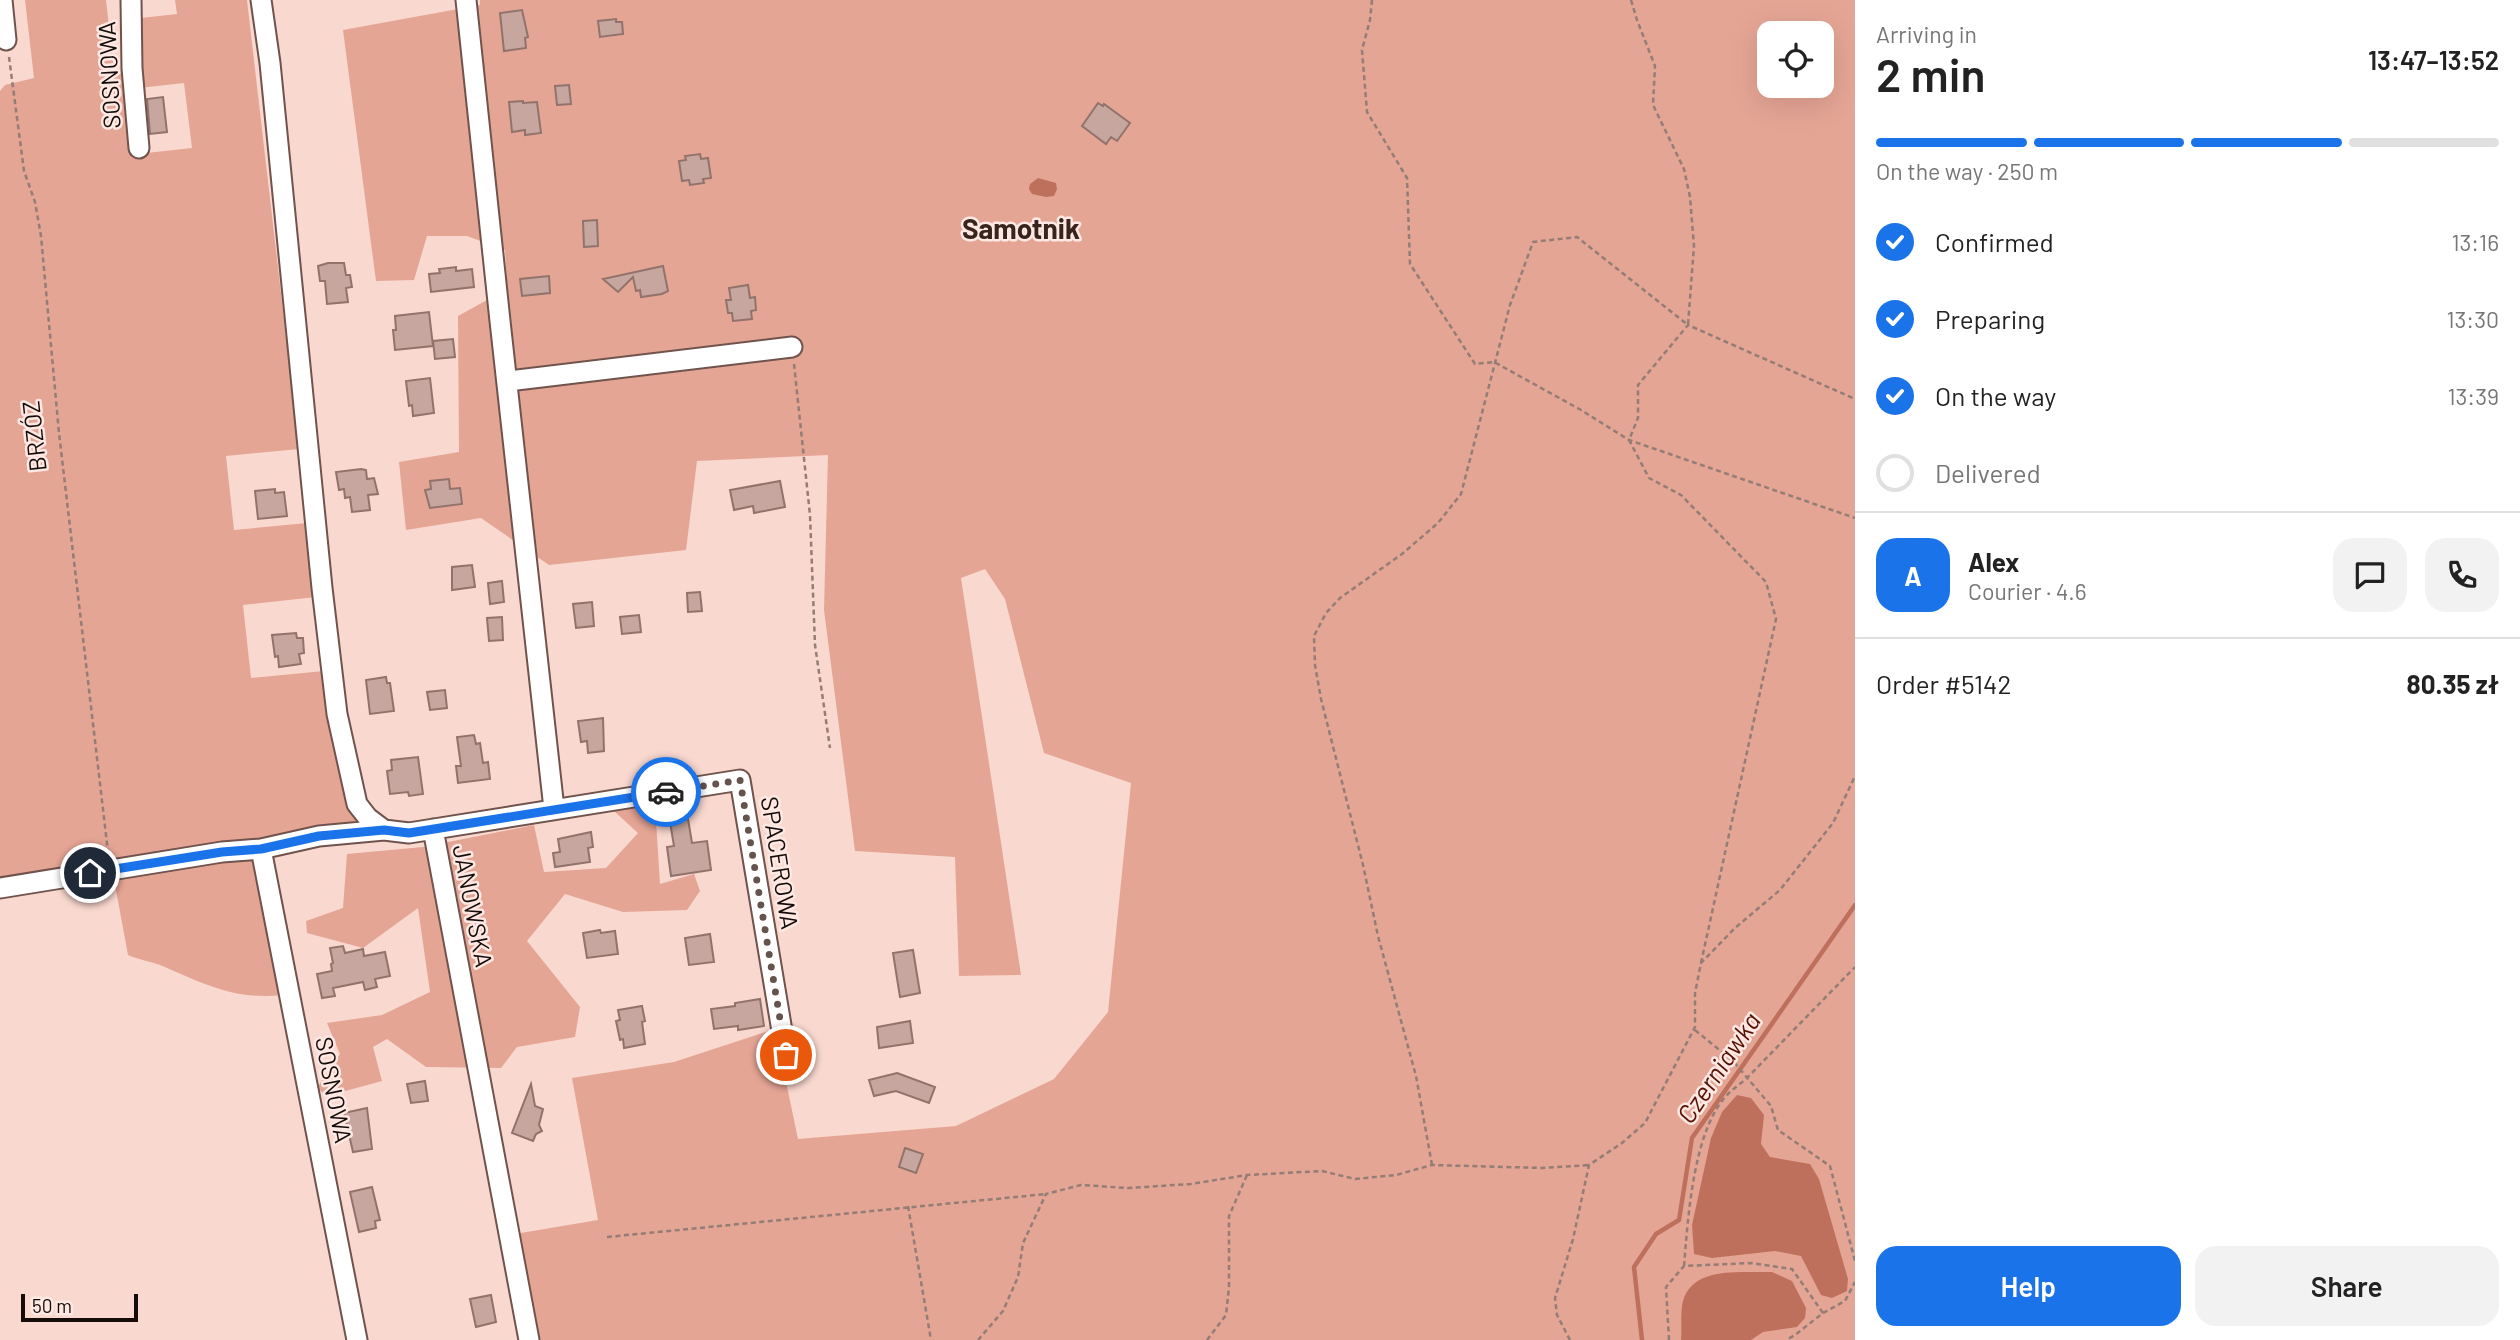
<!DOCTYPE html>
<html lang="en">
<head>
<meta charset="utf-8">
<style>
	:root { --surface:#fff; --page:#f2f2f2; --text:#222; --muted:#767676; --line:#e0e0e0; --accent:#1a73e8 }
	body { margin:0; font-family:Barlow,sans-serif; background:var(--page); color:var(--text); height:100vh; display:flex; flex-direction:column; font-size:26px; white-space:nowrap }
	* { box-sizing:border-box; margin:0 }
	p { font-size:23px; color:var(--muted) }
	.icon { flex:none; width:38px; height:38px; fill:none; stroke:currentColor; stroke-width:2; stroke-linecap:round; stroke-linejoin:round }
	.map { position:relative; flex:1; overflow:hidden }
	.side { display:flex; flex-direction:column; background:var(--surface); width:665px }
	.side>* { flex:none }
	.controls { position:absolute; left:1757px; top:21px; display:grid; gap:14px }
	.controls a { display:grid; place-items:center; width:77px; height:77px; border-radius:14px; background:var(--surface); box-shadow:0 7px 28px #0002; font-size:35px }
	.scale { position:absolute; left:21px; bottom:18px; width:117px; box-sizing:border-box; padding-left:7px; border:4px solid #150b08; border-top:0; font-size:19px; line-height:24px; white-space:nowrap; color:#150b08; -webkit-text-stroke:5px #fde8e3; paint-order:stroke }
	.pin { position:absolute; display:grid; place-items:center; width:60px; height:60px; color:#fff; margin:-30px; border:4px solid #fff; border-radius:50%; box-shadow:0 2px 7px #0007 }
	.courier { position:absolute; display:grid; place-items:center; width:70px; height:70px; margin:-35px; border:5px solid #1a73e8; border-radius:50%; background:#fff; color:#222; box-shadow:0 2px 9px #0007 }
	.overview em { font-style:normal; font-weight:600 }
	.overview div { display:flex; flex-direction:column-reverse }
	.overview { display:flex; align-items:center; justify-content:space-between; height:119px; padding:0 21px }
	h1 { font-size:46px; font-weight:600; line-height:52px }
	.bar { display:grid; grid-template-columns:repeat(4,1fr); gap:10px 7px; align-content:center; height:84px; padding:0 21px }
	.bar i { height:9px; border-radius:5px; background:var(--line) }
	.bar .on { background:var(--accent) }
	.bar p { grid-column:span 4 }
	.line { display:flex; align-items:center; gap:18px; padding:0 21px; border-top:2px solid var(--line) }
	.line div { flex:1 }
	.round { display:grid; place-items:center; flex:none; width:74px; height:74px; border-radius:21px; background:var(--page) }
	ol { padding:0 21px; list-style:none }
	li { display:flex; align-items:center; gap:21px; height:77px }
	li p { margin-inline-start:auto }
	li .icon { padding:7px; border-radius:50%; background:var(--accent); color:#fff; stroke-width:4 }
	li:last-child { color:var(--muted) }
	li i { width:38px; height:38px; border:4px solid var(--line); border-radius:50% }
	.primary-button { display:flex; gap:14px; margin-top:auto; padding:14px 21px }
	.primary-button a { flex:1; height:80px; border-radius:21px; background:var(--accent); color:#fff; font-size:28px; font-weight:600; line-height:80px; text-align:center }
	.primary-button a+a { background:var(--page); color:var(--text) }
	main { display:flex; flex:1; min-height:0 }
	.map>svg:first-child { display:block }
</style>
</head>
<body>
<main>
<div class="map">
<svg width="1855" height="1340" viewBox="0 0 1855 1340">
	<rect width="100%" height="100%" fill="#f9d8cf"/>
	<path fill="#e5a595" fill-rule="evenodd" d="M25,0H106L114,71L127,69L123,20L177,14L175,0H247L299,449L226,456L234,530L307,523L316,597L243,605L251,678L324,671L332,744L367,822L0,884V91L5,85L34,78ZM184,83L192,148L137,154L130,89Z
		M480,0H1855V1340H529L509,1235L598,1220L572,1078L674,1062L775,1029L798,1139L956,1126L1054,1079L1108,1012L1131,783L1044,753L1005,599L985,569L961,578L1021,975L959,976L955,857L855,851L824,610L828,455L697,461L686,550L549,565L481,518L406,530L399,462L459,452L458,316L507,289L505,250L467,236H427L414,280L376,281L343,30L480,5ZM1769,33H1822V86H1769Z
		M655,805L660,884L694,874L700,891L687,910L623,912L565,894L527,941L580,1007L575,1037L517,1047L501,1068L426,1067L387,1039L373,1047L382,1081L327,1096L317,1088L340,1054L327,1023L382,1015L430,992L418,908L363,948L307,933L306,921L343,908L347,854L423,847L534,825L544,872L606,868L638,833L614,811Z
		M236,856L256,860L283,995C233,1000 205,984 160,965C150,961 139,960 128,955L113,874Z"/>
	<path fill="#be705d" d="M1038,178L1056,183L1057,189L1054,196L1046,197L1032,194L1029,189L1030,184Z
		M1737,1095L1751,1098L1764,1115L1761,1144L1770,1157L1810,1164L1819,1179L1848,1279L1847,1291L1832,1298L1821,1295L1801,1256L1775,1251L1712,1258L1694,1254L1692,1225L1711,1138L1722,1112Z
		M1772,1272L1792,1281L1806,1308L1805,1318L1797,1327L1763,1332L1751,1340H1681C1682,1328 1680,1312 1683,1301C1693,1265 1743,1273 1772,1272Z"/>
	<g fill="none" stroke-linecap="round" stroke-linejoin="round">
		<path stroke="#be705d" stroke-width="4.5" d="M1642,1340L1634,1267L1656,1234L1679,1220L1692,1138L1855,905"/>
	</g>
	<path fill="#c6a69e" stroke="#91736c" stroke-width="2" d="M522,10L528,37L525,38L526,48L504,51L500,13Z
		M616,19V22H622L623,34L600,37L598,21Z
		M569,85L571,104L557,105L555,86Z
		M163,97L167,132L150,134L147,99Z
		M523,101V103L537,102L541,133L525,135V130L512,132L509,102Z
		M1098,103L1103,106L1104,104L1130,123L1117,141L1111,137L1106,144L1082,126Z
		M700,154L701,159L708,158L711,178L703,179L704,183L690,185L689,180L682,181L679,161L686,160L685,156Z
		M597,220L598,246L584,247L583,221Z
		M328,263H344L346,275H350L352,287L346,288L348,302L327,304L325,281H320L318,266Z
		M663,266L668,291L662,294L641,297L640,290L636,291L633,277L618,292L603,279Z
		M456,267V271L472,269L474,287L431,292L429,274L440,273L439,269Z
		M549,276L550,293L522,296L520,279Z
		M748,285L750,298L755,297L756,310L751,311L752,319L733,321L732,313H728L726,300H731L729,288Z
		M429,312L433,346L395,350L393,330H396L395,316Z
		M453,339L455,357L435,359L433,341Z
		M430,378L434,413L413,416L412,405L409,406L406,381Z
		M361,469L366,470L367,479L374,478L378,494L368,495L370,510L352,512L350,497L345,498L344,489L339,490L336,472Z
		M449,479L450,489L460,488L462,504L430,508L425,490L431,489L430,481Z
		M780,481L785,507L754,513L753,506L734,510L730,490Z
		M275,489V493L284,492L287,516L258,519L255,491Z
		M472,565L475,587L452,590V567Z
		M502,581L504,602L490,604L488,583Z
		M700,592L702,611L688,612L687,593Z
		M592,602L594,626L576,628L573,604Z
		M639,615L641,632L622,634L620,617Z
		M502,617L503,640L489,641L487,618Z
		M296,633L297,638H303L304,653L299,654L301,664L279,667L278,656L275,657L272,635Z
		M386,677L387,683H390L394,711L370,714L366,680Z
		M445,690L447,708L430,710L427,692Z
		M603,718L604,751L588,753L587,741L581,742L578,721Z
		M474,735L476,744L480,743L483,763L488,762L490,779L458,783L456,766H461L457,737Z
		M418,757L423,794L409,796L408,792L390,794L387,771L392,770L391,760Z
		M688,819L692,843L707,841L711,870L671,876L667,847L674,846L670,822Z
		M591,832L593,847L588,848L590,862L555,867L553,853L560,852L558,839Z
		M600,930L601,933L615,931L618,954L587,958L583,933Z
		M710,934L714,962L689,965L685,938Z
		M343,946L345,953L363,949L364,956L385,952L390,976L375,979L377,987L365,990L363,982L333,988L335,996L322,998L317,974L332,971L331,964L333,963L330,948Z
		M913,950L920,993L900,997L893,953Z
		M760,999L764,1026L738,1030V1026L714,1029L711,1009L735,1006V1003Z
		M642,1006L645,1021L642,1022L645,1044L624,1048L623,1039L620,1040L616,1021L620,1020L618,1010Z
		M910,1021L913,1043L879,1048L877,1027Z
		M897,1073L935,1087L929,1103L896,1091L874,1096L869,1080Z
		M425,1081L428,1101L411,1103L407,1084Z
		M531,1084L535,1106L543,1109L539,1125L542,1131L536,1134L533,1141L512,1133Z
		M367,1108L372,1149L353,1152L344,1113Z
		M905,1148L923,1154L916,1173L899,1167Z
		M372,1187L380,1220L375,1221L376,1228L359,1232L350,1192Z
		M491,1295L496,1322L476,1327L470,1299Z"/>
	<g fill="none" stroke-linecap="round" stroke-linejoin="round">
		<g stroke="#6f534c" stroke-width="23">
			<path id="minor" d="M2,0L6,40
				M131,0L132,68L139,148
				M261,0L270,63L322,588L337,714L357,804L368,818L384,830
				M466,0C493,270 525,539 554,809
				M508,381L792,347
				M433,829L529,1340
				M261,849L357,1340
				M0,888L222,852L261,849L319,836L384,830L409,833L740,780L786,1055"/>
		</g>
		<path stroke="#937d76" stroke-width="2.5" stroke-dasharray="5 3.5" stroke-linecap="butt" d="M1372,0L1370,20L1362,50L1367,112L1407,178L1410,264L1475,364L1494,362L1581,410L1629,440L1855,518
			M1631,0L1637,20L1655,66L1653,105L1684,169L1690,197L1694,246L1688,325
			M9,57L24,171L35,202L41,236L59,433L108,852
			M794,364L810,515L815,645L830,748
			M1701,963L1776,619L1766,582L1681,495L1649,478L1629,440L1638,418V385L1688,325L1855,399
			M1695,1030L1733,1061L1771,1106L1778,1130L1830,1166L1855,1261
			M1432,1165L1416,1076L1378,936L1363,865L1321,699L1315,665L1314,636L1326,613L1340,598L1402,554L1438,523L1461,494L1510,305L1533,242L1577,237L1688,325
			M908,1206L931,1340
			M607,1237L1046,1194
			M1684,1266C1688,1219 1693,1127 1729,1093C1734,1088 1740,1084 1746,1079L1855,967
			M1823,1313L1845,1301L1855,1282
			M978,1340L1003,1311L1018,1277L1023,1243L1046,1194L1081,1185L1128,1188L1191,1184L1247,1175L1322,1171L1355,1179L1396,1175L1432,1165L1543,1168L1589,1165
			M1207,1340L1226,1315L1229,1287V1216L1247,1175
			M1570,1340L1557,1315L1555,1298L1573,1239L1589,1165L1622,1143L1645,1123L1695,1027V993L1701,963L1735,928L1780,890L1833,823L1855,776
			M1669,1340L1666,1287L1684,1266L1751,1263L1792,1269L1823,1313L1795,1335L1786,1340"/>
		<use href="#minor" stroke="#fff" stroke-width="19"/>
	</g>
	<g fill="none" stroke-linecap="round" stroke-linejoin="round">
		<path stroke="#65534e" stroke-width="7" stroke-dasharray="0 12.6" d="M666,792L740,780L786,1055"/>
		<path stroke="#1a73e8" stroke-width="9" d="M90,873L222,852L261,849L319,836L384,830L409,833L666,792"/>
	</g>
	<g text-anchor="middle" stroke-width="5" stroke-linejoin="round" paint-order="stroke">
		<g font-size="24" fill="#150b08" stroke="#fde8e3">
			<text transform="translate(110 75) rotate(-93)" y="8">SOSNOWA</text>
			<text transform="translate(35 436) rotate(-96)" y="8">BRZÓZ</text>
			<text transform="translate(779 863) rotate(81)" y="8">SPACEROWA</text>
			<text transform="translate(472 906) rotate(79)" y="8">JANOWSKA</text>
			<text transform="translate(333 1090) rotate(79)" y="8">SOSNOWA</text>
		</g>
		<g font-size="26" font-style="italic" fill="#581100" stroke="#fde8e3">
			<text transform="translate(1719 1068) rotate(-56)" y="9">Czerniawka</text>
		</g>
		<g font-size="28" font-weight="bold" fill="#3b231d" stroke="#fde8e3">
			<text x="1021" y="239">Samotnik</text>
		</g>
	</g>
</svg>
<div class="controls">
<a><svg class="icon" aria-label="locate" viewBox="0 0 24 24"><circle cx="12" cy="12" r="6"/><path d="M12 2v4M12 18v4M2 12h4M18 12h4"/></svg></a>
</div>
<div class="scale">50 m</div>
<div class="pin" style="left:786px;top:1055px;background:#ea580c"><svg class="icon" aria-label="bag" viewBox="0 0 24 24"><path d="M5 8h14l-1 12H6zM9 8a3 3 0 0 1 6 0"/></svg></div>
<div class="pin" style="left:90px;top:873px;background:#1f2937"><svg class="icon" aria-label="home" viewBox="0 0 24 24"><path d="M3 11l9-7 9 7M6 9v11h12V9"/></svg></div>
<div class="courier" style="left:666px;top:792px"><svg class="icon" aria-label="car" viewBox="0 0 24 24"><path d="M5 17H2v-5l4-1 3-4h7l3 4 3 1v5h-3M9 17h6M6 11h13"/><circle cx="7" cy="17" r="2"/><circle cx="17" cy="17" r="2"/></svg></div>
</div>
<section class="side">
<div class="overview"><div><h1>2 min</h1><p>Arriving in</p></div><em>13:47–13:52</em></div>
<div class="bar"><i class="on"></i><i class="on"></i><i class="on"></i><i></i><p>On the way · 250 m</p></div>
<ol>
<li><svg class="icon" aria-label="check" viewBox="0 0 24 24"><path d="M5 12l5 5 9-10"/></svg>Confirmed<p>13:16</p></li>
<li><svg class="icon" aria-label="check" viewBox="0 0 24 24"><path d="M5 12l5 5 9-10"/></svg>Preparing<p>13:30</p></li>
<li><svg class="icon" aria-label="check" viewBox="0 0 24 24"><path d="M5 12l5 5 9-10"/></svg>On the way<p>13:39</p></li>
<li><i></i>Delivered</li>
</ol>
<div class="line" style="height:126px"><b class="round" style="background:var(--accent);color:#fff">A</b><div><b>Alex</b><p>Courier · 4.6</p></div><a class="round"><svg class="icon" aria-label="chat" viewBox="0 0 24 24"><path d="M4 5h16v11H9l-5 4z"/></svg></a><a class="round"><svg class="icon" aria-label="phone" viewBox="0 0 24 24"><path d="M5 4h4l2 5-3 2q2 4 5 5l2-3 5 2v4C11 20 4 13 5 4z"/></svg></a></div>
<div class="line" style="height:91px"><div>Order #5142</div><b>80.35 zł</b></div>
<div class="primary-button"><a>Help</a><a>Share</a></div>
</section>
</main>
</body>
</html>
